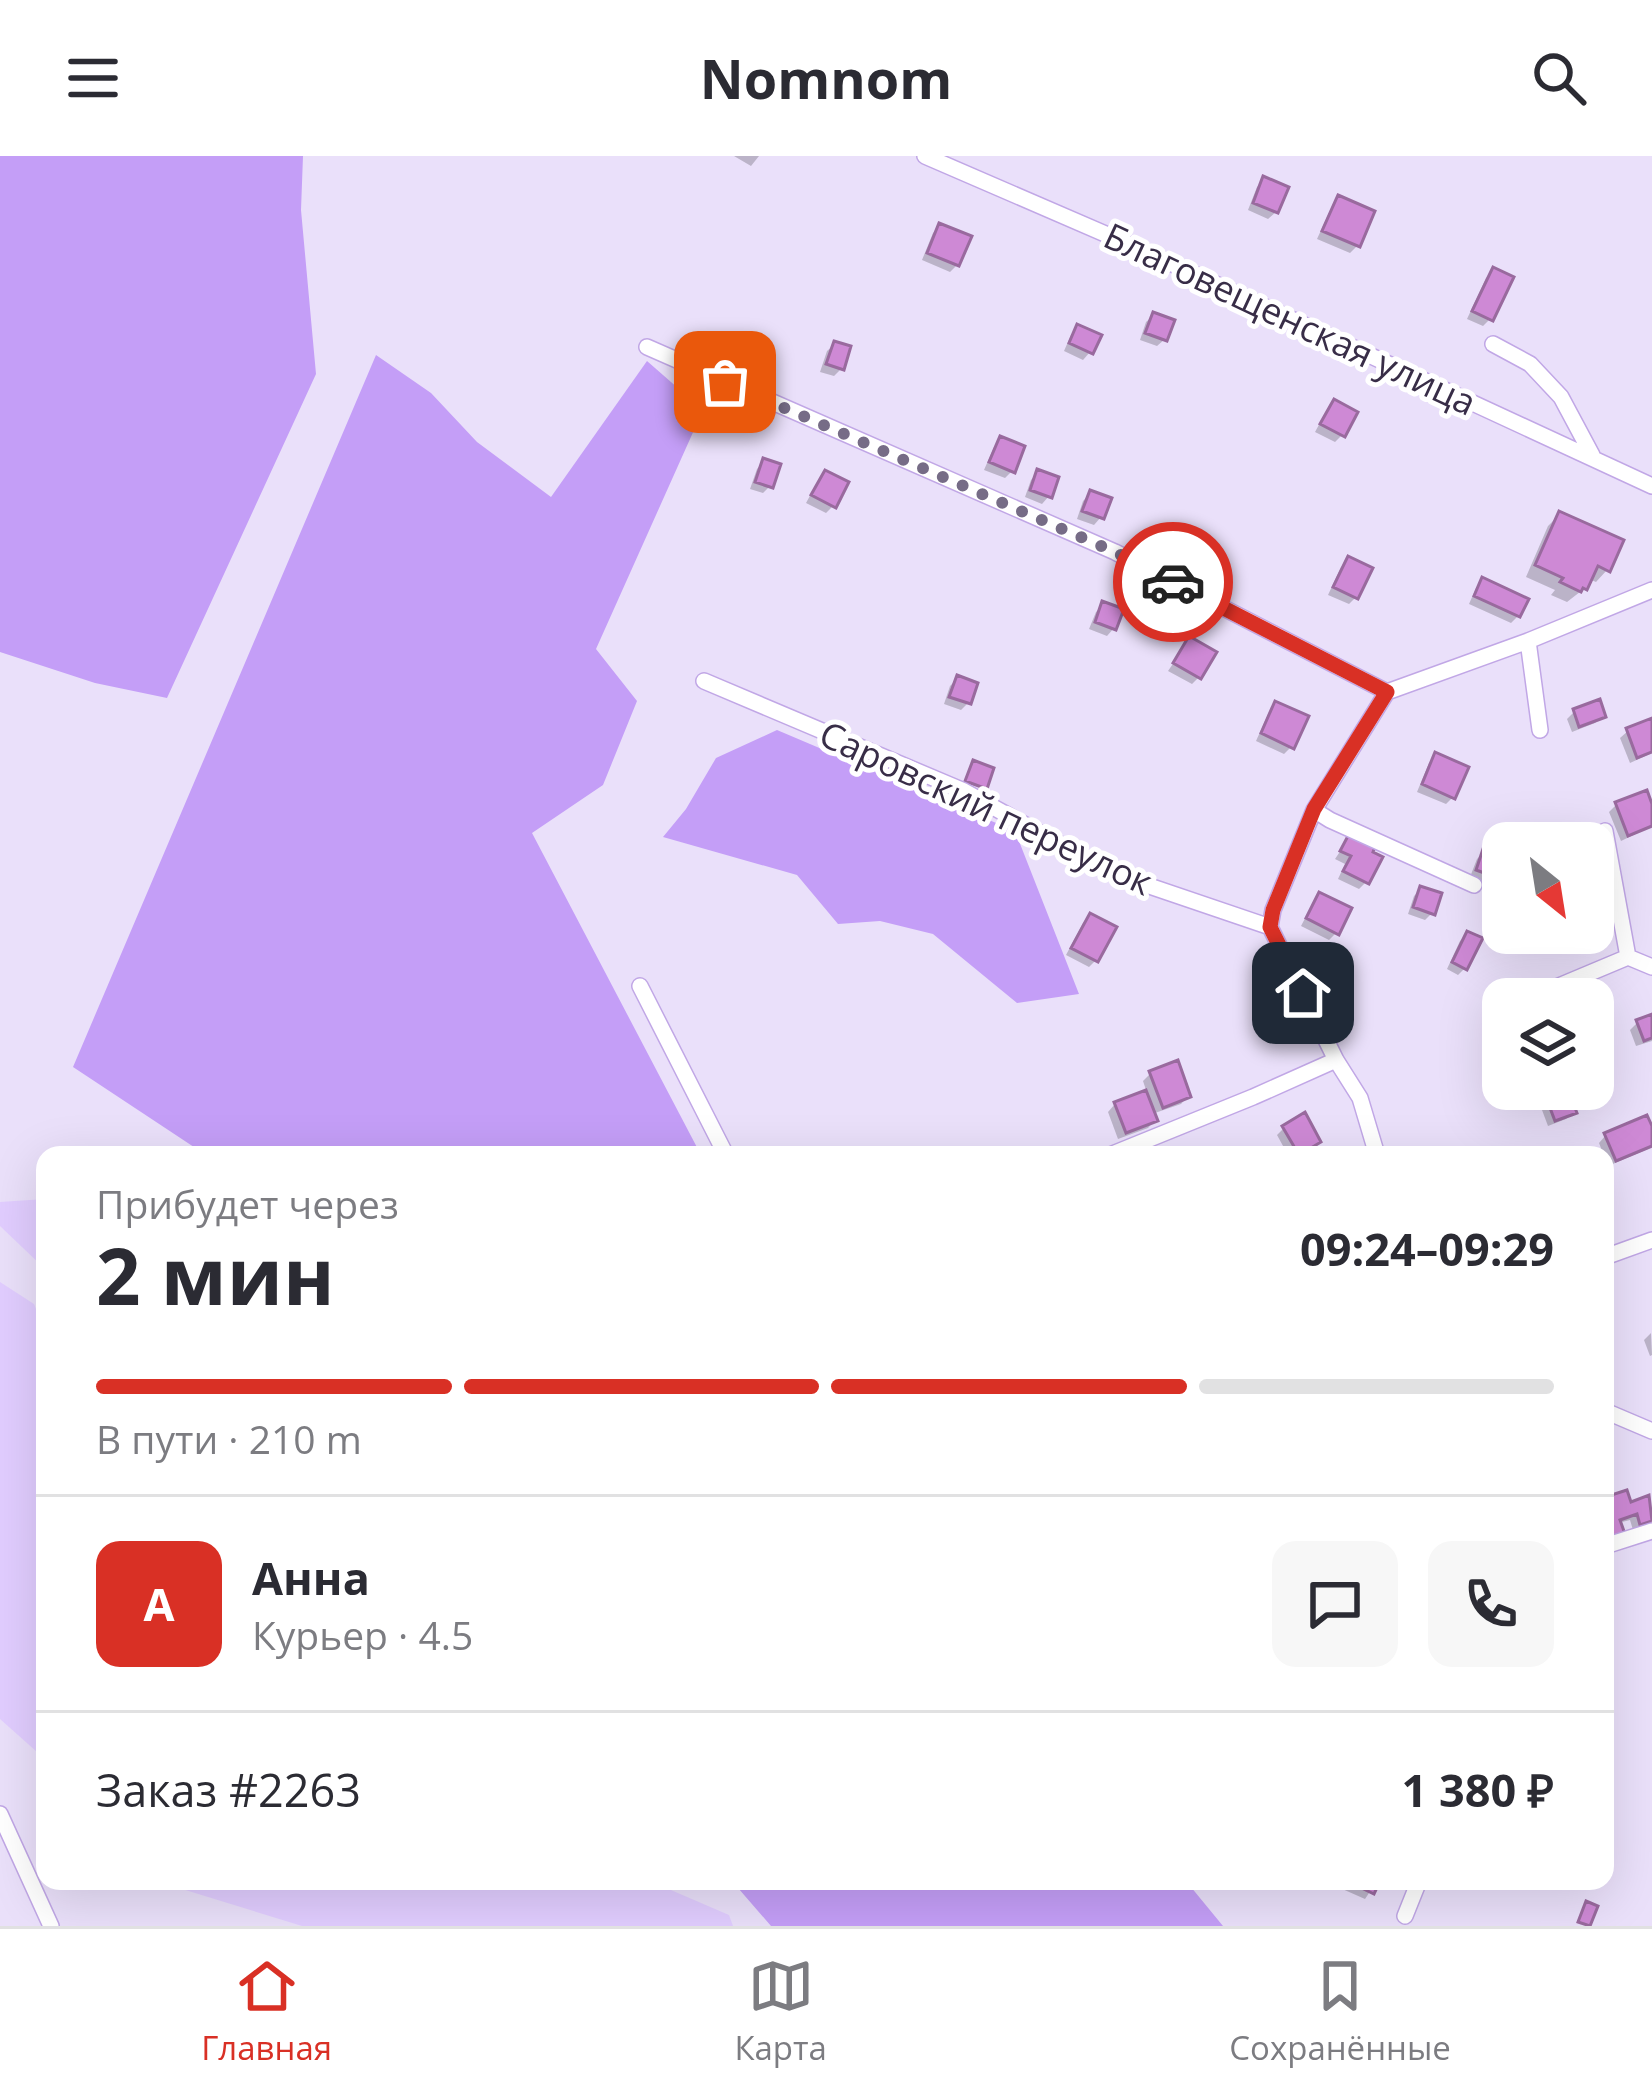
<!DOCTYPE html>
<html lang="ru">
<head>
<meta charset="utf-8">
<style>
	:root { --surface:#fff; --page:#f7f7f7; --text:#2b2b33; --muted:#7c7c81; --line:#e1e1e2; --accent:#d93025 }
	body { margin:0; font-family:"Open Sans",sans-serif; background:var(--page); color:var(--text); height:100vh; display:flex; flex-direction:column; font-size:45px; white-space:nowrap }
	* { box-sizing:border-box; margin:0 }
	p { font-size:39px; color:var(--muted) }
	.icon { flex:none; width:66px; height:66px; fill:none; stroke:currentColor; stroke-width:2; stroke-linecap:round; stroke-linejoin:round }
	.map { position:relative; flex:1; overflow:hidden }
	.details { position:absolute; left:36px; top:990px; width:1578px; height:744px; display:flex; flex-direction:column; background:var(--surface); border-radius:24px; box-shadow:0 12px 48px #0002 }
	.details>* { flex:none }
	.needle { width:78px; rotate:150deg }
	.controls { position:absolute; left:1482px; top:666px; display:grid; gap:24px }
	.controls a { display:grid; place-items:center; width:132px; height:132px; border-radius:24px; background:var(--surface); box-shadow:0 12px 48px #0002; font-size:60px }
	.pin { position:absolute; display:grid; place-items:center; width:102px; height:102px; color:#fff; margin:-51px; border-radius:24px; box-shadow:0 6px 18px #0006 }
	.courier { position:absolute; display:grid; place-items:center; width:120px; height:120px; margin:-60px; border:9px solid #d93025; border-radius:50%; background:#fff; color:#222; box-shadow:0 3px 15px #0007 }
	.overview em { font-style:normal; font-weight:700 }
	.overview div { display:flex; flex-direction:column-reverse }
	.overview { display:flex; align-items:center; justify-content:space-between; height:204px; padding:0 60px }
	h1 { font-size:78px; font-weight:700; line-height:90px }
	.bar { display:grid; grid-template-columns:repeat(4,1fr); gap:18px 12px; align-content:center; height:144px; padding:0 60px }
	.bar i { height:15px; border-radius:9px; background:var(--line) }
	.bar .current { background:var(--accent) }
	.bar p { grid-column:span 4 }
	.line { display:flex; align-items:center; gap:30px; padding:0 60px; border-top:3px solid var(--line) }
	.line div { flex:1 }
	.round { display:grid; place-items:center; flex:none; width:126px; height:126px; border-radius:24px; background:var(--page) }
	header { display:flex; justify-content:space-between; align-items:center; height:156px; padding:0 60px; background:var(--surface); font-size:54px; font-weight:700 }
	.dock { display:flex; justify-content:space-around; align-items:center; height:168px; border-top:3px solid var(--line); background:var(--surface); font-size:33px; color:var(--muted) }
	.dock a { display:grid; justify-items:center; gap:6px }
	.dock .current { color:var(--accent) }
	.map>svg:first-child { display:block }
</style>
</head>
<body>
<header><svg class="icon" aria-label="menu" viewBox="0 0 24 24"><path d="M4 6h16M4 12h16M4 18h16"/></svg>Nomnom<svg class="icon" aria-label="search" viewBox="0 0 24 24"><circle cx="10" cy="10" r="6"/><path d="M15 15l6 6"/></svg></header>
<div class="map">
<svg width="1652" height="1770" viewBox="0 0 1652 1770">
	<rect width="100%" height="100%" fill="#eae0fa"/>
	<path fill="#e1cdff" d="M45,1043V1113L0,1070V1046Z
		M0,1126L34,1148L45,1176V1613L37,1596L0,1563Z
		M156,1725H650L729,1759L733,1770H302Z"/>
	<path fill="#c49ef7" d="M0,0H303L301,54L316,218L167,542L95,527L0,496Z
		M376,199L431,237L477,286L551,341L647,205L703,254L596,493L637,545L603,629L532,677L701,999H206L73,911Z
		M777,574L1015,675L1079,838L1017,847L933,778L880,765L838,768L797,719L663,681L686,653L716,602Z
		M732,1725H1186L1223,1770H771Z"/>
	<path fill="#0003" d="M734,0H759L751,10Z
		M1264,24L1276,56L1268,63L1248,54L1257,31Z
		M1339,43L1357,90L1350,97L1317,83L1332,50Z
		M940,70L957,109L950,116L922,104L933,77Z
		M1493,115L1490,163L1483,170L1467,163L1486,122Z
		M1154,159L1165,183L1157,190L1140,184L1146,166Z
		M1078,171L1090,196L1083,204L1064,195L1071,179Z
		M835,188L841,213L834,220L820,216L827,195Z
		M1334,247L1342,279L1335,286L1315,276L1327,254Z
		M1001,284L1012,315L1005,322L984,314L994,291Z
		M764,305L770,330L763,337L750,333L757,313Z
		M1038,316L1049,340L1042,348L1025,341L1031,324Z
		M825,318L833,350L826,357L806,347L818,325Z
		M1090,338L1101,361L1094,369L1077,363L1083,345Z
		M1560,358L1607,414L1596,426L1589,423L1585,432L1567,446L1551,439L1555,434L1526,421L1548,370Z
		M1348,404L1356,441L1349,448L1328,439L1341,411Z
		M1483,425L1518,460L1511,467L1469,448L1476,432Z
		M1103,449L1114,472L1107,480L1089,473L1096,456Z
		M1190,483L1199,521L1192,528L1168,515Z
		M957,523L968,547L961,554L944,548L950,530Z
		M1276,549L1291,591L1284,598L1256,585L1269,556Z
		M1574,556L1603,560L1595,567L1572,576L1567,563Z
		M1652,566V597L1630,607L1620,582L1628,575Z
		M1436,600L1453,641L1446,648L1417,636L1429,607Z
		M1616,649L1652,656V670L1621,685L1609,656Z
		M1349,682L1369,697L1366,726L1359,733L1338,723L1345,708L1335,703Z
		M1484,696L1495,720L1488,727L1470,721L1477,703Z
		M1421,733L1432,757L1425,764L1408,758L1414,740Z
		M1320,739L1336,777L1329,784L1301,770L1313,747Z
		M1091,760L1096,804L1089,811L1066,799L1083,767Z
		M1468,778L1465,812L1458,819L1447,813L1460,785Z
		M1652,861V885L1636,890L1630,874L1637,867Z
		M1151,917L1188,940L1181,948L1152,958L1155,964L1148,972L1118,983L1108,956L1115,948L1147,937L1143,925Z
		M1549,947L1573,956L1566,963L1548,970L1542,954Z
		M1284,972L1318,985L1299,999H1288L1277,979Z
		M1652,978V989L1648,993L1608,1010L1599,987L1606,979Z
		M1651,1177L1652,1199L1650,1200L1644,1184Z
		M1648,1343L1652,1364L1647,1369L1633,1374L1630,1364L1618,1367L1605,1344L1629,1350Z
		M1344,1725H1377L1365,1743L1340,1732Z"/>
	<path fill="#ce89d5" stroke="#996a9e" stroke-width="3" d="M1263,20L1289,31L1278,57L1253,47Z
		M1338,39L1375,55L1360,91L1322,75Z
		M939,67L972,80L959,110L927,97Z
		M1493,111L1514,121L1493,165L1472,155Z
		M1153,156L1175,164L1167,185L1145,177Z
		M1077,168L1102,179L1093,198L1069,187Z
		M834,185L851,190L844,214L826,208Z
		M1334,243L1358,256L1345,281L1320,268Z
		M1000,280L1025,290L1015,317L989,306Z
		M763,302L781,308L773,332L755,326Z
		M1037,313L1059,321L1052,342L1030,334Z
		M825,314L849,326L836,352L811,339Z
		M1090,334L1112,342L1104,363L1082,355Z
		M1559,355L1624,384L1610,416L1598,410L1587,434L1583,432L1581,436L1560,426L1563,422L1535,409Z
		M1348,400L1373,412L1358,443L1333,431Z
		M1482,421L1529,443L1520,461L1474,440Z
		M1102,445L1124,453L1116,474L1095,466Z
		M1189,480L1217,496L1201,523L1173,507Z
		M957,519L978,527L971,548L949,541Z
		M1600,543L1606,561L1579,571L1573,553Z
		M1275,545L1309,560L1294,593L1261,577Z
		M1652,562V596L1637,602L1626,572Z
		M1435,596L1469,611L1455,643L1422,628Z
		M973,604L994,612L987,633L965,625Z
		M1647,634L1652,648V670L1628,680L1615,646Z
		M1349,678L1375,691L1373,696L1383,701L1369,728L1343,715L1351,700L1340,695Z
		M1483,693L1503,700L1498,722L1476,714Z
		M1420,730L1442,737L1435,759L1413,751Z
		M1319,736L1352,752L1339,779L1306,762Z
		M1090,757L1117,771L1098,806L1071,792Z
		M1467,775L1483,782L1467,814L1452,806Z
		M1652,858V882L1644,885L1636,864Z
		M1600,865L1610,894L1593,900V868Z
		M1178,904L1191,941L1163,952L1149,915Z
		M1146,934L1158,965L1126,977L1114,946Z
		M1569,936L1577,957L1555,965L1547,944Z
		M1305,956L1321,986L1299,999L1282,970Z
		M1647,959L1652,970V990L1616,1005L1604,977Z
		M1627,1334L1631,1346L1649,1339L1652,1365L1640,1369L1637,1358L1620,1364L1625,1378L1605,1385V1341Z
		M1347,1725H1380L1374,1738Z
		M1586,1745L1598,1750L1590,1770L1578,1766Z"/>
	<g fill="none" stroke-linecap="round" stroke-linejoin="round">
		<g stroke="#c1a7e6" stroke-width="18">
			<path id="minor" d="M925,0L1140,93L1652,330
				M1493,188L1530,208L1561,241L1592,299
				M647,191L1115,396L1387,536
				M1528,485L1540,574
				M704,525L964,635L1114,718L1270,771
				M1314,654L1330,664L1474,729
				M1605,675L1628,801
				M1270,771L1273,754L1314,654L1387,536L1528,485L1652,434
				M1270,771L1336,904L1360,942L1377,999
				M1628,801L1652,811
				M640,830L726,999
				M1528,843L1628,801
				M1110,999L1253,941L1336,904
				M1605,1101L1652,1084
				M1605,1255L1652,1275
				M1605,1390L1652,1375
				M0,1658L51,1770
				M1405,1760L1419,1725"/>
		</g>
		<use href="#minor" stroke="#fff" stroke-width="15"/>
	</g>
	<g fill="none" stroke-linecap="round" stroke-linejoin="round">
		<path stroke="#766c86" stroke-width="12" stroke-dasharray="0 21.6" d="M725,226L1115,396L1173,426"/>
		<path stroke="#d93025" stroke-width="15" d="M1173,426L1387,536L1314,653L1273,754L1270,771L1303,837"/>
	</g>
	<g text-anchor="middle" stroke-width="10" stroke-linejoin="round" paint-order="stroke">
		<g font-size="36" fill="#382d47" stroke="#fff">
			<text transform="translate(1290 163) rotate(25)" y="13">Благовещенская улица</text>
			<text transform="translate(986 652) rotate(25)" y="13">Саровский переулок</text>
		</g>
	</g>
</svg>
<div class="controls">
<a><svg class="needle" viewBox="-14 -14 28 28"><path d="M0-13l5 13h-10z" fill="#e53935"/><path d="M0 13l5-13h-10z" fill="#7c7c81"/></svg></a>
<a><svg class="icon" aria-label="layers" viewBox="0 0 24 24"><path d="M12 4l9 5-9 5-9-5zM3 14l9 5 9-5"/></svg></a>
</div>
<div class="pin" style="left:725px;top:226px;background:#ea580c"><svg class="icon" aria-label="bag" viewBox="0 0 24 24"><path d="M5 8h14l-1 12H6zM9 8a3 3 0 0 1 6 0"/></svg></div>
<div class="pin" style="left:1303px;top:837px;background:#1f2937"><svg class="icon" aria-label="home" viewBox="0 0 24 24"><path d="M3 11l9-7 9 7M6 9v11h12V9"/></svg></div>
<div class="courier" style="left:1173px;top:426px"><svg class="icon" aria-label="car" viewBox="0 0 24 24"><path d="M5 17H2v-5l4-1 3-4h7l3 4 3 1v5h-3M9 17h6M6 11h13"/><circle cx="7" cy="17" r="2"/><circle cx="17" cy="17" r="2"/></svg></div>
<section class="details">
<div class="overview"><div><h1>2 мин</h1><p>Прибудет через</p></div><em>09:24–09:29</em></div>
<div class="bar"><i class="current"></i><i class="current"></i><i class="current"></i><i></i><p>В пути · 210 m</p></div>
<div class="line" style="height:216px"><b class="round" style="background:var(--accent);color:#fff">А</b><div><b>Анна</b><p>Курьер · 4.5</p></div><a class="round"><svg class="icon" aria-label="chat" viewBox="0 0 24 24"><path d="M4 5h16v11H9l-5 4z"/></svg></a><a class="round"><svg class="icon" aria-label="phone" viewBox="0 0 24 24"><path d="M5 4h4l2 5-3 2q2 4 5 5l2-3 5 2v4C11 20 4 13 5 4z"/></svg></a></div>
<div class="line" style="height:156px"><div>Заказ #2263</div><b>1 380 ₽</b></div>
</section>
</div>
<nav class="dock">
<a class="current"><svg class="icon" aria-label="home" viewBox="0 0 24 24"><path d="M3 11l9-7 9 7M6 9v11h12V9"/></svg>Главная</a>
<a><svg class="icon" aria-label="map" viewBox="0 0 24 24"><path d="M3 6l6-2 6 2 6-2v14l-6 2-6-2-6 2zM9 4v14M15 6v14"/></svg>Карта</a>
<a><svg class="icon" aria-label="saved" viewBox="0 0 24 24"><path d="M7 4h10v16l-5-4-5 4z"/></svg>Сохранённые</a>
</nav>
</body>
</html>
